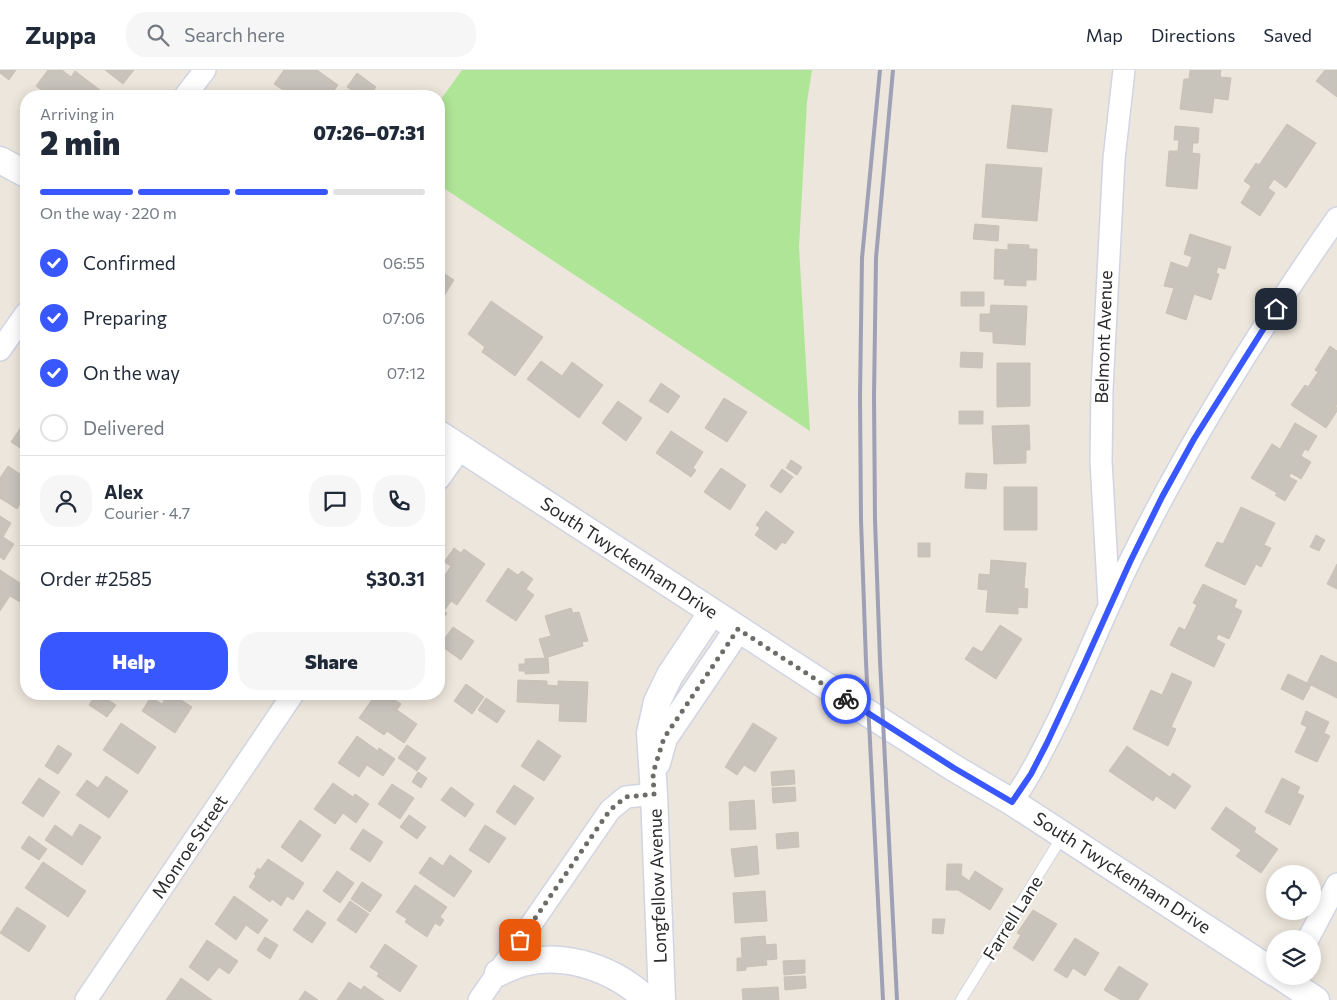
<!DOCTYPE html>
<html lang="en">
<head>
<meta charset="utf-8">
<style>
	:root { --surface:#fff; --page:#f6f6f7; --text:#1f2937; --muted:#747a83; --line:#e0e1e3; --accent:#3857fe }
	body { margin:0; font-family:Commissioner,sans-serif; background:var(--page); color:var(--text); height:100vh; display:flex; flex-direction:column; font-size:19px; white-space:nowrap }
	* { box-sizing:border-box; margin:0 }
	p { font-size:16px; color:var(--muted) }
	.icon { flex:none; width:28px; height:28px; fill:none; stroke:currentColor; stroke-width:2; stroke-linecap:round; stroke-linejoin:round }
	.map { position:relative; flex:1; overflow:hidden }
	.side { position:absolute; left:20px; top:20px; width:425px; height:610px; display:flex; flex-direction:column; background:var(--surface); border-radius:20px; box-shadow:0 2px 12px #0003 }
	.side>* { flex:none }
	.fabs { position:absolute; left:1266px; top:795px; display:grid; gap:10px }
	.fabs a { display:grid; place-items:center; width:55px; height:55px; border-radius:50%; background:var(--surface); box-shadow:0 2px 12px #0003; font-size:25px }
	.pin { position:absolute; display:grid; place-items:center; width:42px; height:42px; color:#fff; margin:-21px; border-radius:10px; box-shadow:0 2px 8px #0006 }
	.courier { position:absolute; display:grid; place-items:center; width:50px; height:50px; margin:-25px; border:4px solid #3857fe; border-radius:50%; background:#fff; color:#222; box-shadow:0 1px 6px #0007 }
	.headline em { font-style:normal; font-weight:800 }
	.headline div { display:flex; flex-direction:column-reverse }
	.headline { display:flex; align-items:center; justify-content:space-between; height:85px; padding:0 20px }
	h1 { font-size:32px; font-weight:800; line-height:38px }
	.bar { display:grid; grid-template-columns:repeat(4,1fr); gap:8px 5px; align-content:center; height:60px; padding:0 20px }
	.bar i { height:6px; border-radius:4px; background:var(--line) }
	.bar .current { background:var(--accent) }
	.bar p { grid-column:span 4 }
	.line { display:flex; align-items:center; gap:12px; padding:0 20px; border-top:1px solid var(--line) }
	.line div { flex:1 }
	.round { display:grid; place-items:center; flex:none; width:52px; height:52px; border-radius:20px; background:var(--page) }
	ol { padding:0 20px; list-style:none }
	li { display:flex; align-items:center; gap:15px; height:55px }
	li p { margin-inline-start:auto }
	li .icon { padding:5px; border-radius:50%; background:var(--accent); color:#fff; stroke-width:4 }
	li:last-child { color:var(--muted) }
	li i { width:28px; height:28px; border:2px solid var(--line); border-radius:50% }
	.button { display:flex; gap:10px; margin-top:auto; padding:10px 20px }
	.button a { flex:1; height:58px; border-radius:20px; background:var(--accent); color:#fff; font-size:20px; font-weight:800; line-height:58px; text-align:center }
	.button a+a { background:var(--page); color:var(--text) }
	header { display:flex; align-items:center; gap:30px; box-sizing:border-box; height:70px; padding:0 25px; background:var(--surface); border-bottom:1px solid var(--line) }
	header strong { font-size:24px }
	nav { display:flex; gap:28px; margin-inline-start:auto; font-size:18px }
	.search { width:350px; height:45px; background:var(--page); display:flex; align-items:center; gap:12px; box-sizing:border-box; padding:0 18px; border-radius:20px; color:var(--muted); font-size:19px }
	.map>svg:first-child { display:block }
</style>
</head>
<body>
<header>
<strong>Zuppa</strong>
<div class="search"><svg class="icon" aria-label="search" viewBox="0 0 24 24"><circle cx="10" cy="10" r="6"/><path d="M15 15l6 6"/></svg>Search here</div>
<nav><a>Map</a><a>Directions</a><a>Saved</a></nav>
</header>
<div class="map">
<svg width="1337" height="930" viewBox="0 0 1337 930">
	<rect width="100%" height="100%" fill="#ede6dc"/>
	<path fill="#afe597" d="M462,0H812L807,32L799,177L810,361L439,115V32Z"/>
	<path fill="#c8c3bb" stroke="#c8c2b5" d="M0,0H16L9,10L0,3Z
		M48,0H62L71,7L75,1L104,23L101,26H49L36,16Z
		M105,0H134L123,14Z
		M284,0H317L338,15L330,26H292L274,14Z
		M1190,0H1221L1220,7L1231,8L1228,30L1214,28L1212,43L1180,39L1184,9H1189Z
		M1325,0H1337V27L1316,11Z
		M357,3L376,17L369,26H360L347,17Z
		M1012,35L1052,39L1047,82L1007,78Z
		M1287,54L1316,73L1286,118L1274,109L1268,118L1275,123L1260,146L1241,133L1251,116L1244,111L1256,93L1259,95Z
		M1175,56L1199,58L1198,73H1193L1192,83L1200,84L1197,119L1166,116L1169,81H1178L1179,70H1174Z
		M986,94L1042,98L1037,151L982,147Z
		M975,154L999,156L998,171L973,169Z
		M1190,164L1231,177L1225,199L1218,197L1216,203L1219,204L1211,230L1194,224L1186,250L1166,243L1174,218L1164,216L1171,192L1188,198L1192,187L1184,184Z
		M1008,174L1029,175V179H1037L1036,210H1026V216L1004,215L1005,209H994L995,179L1008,180Z
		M439,200L454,210L439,234Z
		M961,222H984V236H961Z
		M491,231L543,267L515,306L482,282L485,277L468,264Z
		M991,235L1027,236L1025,275L993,273V262L980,261V244H990Z
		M1330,276L1337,281V333L1336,336L1337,341L1326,358L1291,335L1305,315L1308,317L1318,302L1315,300Z
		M961,282L983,283L982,298L960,297Z
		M541,291L562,306L572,292L603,315L579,348L527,309Z
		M997,293H1030V336L997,337Z
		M661,313L680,326L668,343L649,331Z
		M724,328L747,342L727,372L705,358Z
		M618,331L642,348L626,371L602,353Z
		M959,341H983V354H959Z
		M26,350V382L11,372Z
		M1295,353L1317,366L1308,381L1305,379L1301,386L1311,392L1301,409L1291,403L1289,407L1297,411L1285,431L1275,425L1277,423L1251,408L1272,374L1280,379Z
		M1029,355L1030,380H1026V393L994,394L992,356Z
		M671,361L703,382L693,398L696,400L691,407L656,383Z
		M791,390L802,397L797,405L786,398Z
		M8,396L26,408V424L17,439L0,428V408Z
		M721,398L746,415L730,440L704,422Z
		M782,399L793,407L781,423L770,416Z
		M966,403L987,404L986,419L965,418Z
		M1004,417H1037V460H1004Z
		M1241,437L1275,453L1264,475L1271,478L1261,497L1256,494L1245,515L1205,496L1217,472L1223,474Z
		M766,441L794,462L785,474L782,472L776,480L755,465L760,458L756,455Z
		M0,446L11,453L3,467L14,474L4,490L0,487Z
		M1316,465L1325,470L1319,481L1310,477Z
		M918,473H930V487H918Z
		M454,478L461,483L464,479L485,494L457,535L451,531L444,541L447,543L439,556V514L451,496L444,492Z
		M991,490L1026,493L1024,518L1028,519L1027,538L1018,537V544L986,542L988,520L978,519L979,504L990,505Z
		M1337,494V519L1327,514Z
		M508,498L518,505L522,501L533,509L526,519L534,525L516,551L486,531Z
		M0,500L26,517V522L20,532L10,526L0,541Z
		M1203,514L1237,530L1234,537L1242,541L1229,569L1218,564L1216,569L1225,574L1214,597L1170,575L1179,557L1185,560L1197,535L1193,533Z
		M571,538L573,543L579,542L588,571L582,572L583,576L545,588L539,569L551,566L545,546Z
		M1000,555L1022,569L996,609L965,589L973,577L982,582Z
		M453,557L474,571L461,590L440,575Z
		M1321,585L1337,593V628L1311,615L1303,630L1281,619L1288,604L1307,613Z
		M548,588L549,603L525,604V601H519V594H525V589Z
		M1172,603L1192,612L1171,657L1176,659L1168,676L1133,659L1151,620L1162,625Z
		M518,610L547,611V615L558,616V611L588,612L586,652L559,651L560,634L517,632Z
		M466,614L484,627L472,644L454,631Z
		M96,624H99L116,635L107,647L89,635Z
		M168,624H172L192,637L175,663L142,641L151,627L162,634Z
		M376,624H386L401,634L397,640L417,654L404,673L387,661L384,665L359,648Z
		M486,628L505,641L497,653L478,640Z
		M1306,641L1329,652L1324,663L1330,666L1317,692L1295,682L1307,657L1301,654Z
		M121,653L156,677L138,704L103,680Z
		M753,653L777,668L755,702L744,695L737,705L725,697Z
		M357,666L378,681L379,678L395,689L383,706L367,695L359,707L338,693Z
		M538,670L561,686L544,711L521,696Z
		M58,675L72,684L58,704L45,696Z
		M407,675L426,688L417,701L398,688Z
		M1127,676L1170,707L1173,703L1191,716L1175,739L1156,726L1153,731L1109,701Z
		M794,700L795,714L772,716L771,702Z
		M418,702L427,708L421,718L412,712Z
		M106,706L128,721L109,748L76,725L87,710L98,718Z
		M39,708L60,722L43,747L22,733Z
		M1282,708L1300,717L1297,723L1304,726L1290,755L1265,742Z
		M333,713L353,727L355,724L369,734L356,753L343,743L335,754L314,739Z
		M392,714L414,728L400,749L378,734Z
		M514,715L534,728L515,755L496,742Z
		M451,717L474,734L465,747L441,730Z
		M795,717L796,731L773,733L772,718Z
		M754,730L756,759L730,760L729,732Z
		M1226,737L1256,758L1254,762L1278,779L1261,803L1236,786L1241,780L1211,759Z
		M409,745L426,757L417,769L400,757Z
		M300,750L321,765L302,792L281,777Z
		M80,754L101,767L82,795L45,770L55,755L72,767Z
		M485,755L506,768L489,793L469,780Z
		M363,759L383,772L370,792L350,779Z
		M798,762L799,777L777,779L776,764Z
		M29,766L47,779L39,790L21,778Z
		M757,776L759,804L735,807L731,779Z
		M450,785L472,801L454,827L419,803L430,787L443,796Z
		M268,789L304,813L293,830L287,826L281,836L272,829L270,832L249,817L256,806L254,804L258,798L260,800Z
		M43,792L86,821L68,847L25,818Z
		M947,794H962L961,805L969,811L975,801L1003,819L990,840L958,820H946Z
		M337,801L354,813L340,833L323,821Z
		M362,812L382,825L370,842L351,829Z
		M415,815L447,837L440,847L444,850L440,856L435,853L427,867L405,852L407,849L396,842Z
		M765,821L767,851L735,853L733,823Z
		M234,826L268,850L258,864L246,855L236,870L215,854Z
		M350,831L369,844L356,863L337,850Z
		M17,837L46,856L29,882L0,863Z
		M307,840L326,853L312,873L293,860Z
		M1033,840L1057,854L1033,891L1013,878L1021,865L1017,863Z
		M933,849H945L943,864L932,863Z
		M765,866L766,875L776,874L777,889L766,890L767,895L746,897V900L737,901V888H742L741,868Z
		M265,867L278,875L270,889L257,880Z
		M1075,868L1099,883L1085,906L1073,898L1067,908L1054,900Z
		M207,870L238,891L229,904L219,897L208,911L189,897Z
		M385,874L417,896L400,922L377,906L379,903L370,897Z
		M805,890V903L784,905L783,891Z
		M1119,896L1148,914L1138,930H1121L1104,920Z
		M805,906L806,918L785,920L784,907Z
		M181,908L212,930H166Z
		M349,912L361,920L364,916L384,930H337Z
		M778,917L779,930H743L742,919Z
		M305,921L318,930H299Z"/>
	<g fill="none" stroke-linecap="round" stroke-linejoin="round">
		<g stroke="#d1d4e3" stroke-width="12">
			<path id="service" d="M961,930L1063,765"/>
		</g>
		<g stroke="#d1d4e3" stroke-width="24">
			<path id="minor" d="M185,26L205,0
				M0,280L26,243
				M439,409L461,378
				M1109,533L1101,391L1102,320L1114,89L1124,0
				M1012,732C1031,705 1045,676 1060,646C1084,595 1105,542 1130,491C1189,371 1261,257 1337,148
				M1308,869L1337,814
				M86,930L293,624
				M479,930L610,740L626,727L654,724"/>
		</g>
		<g stroke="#d1d4e3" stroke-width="29">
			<path id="tertiary" d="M0,90L26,104
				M439,364L863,640L954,698L1012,732L1275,903
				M657,693L664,668L738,559
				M498,903C507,899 517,894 527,892C569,883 616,900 647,930
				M1280,906L1316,930
				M662,930L654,724L650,663L657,632L670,605L712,542"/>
		</g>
		<use href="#service" stroke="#fff" stroke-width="10"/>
		<use href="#minor" stroke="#fff" stroke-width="21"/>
		<use href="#tertiary" stroke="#fff" stroke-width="26"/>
		<path stroke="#9ea1b5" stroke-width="4" d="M880,0L862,188L860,326L861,450L866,592L883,930
			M893,0L876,188L874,326L875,450L880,591L897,930"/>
	</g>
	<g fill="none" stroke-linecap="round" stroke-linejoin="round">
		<path stroke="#6e6c68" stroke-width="5" stroke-dasharray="0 9" d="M520,870L610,740L626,727L654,724L653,703L664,668L738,559L846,629"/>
		<path stroke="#3857fe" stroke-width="6" d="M846,629L954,698L1012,732L1031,704L1047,673L1084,594L1130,492L1162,427L1194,369L1276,239"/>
	</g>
	<g text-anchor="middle" stroke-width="4" stroke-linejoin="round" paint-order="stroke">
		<g font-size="18" fill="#2a2a2a" stroke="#fff">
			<text transform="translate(1104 267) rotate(-88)" y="6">Belmont Avenue</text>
			<text transform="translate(629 488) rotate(33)" y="6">South Twyckenham Drive</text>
			<text transform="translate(190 777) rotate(-56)" y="6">Monroe Street</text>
			<text transform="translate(1122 803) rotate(33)" y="6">South Twyckenham Drive</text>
			<text transform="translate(658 816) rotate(-92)" y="6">Longfellow Avenue</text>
			<text transform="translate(1013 848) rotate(-58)" y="6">Farrell Lane</text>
		</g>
	</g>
</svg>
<div class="fabs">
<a><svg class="icon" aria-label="locate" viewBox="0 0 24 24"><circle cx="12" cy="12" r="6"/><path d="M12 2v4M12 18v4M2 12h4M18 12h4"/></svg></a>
<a><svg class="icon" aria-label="layers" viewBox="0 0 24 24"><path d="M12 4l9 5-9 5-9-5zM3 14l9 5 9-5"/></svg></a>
</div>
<div class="pin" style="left:520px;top:870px;background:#ea580c"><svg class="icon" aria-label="bag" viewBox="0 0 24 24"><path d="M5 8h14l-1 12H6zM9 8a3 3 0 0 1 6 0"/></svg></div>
<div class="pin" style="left:1276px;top:239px;background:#1f2937"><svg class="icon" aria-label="home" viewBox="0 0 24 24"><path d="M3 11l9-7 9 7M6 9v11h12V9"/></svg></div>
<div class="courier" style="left:846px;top:629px"><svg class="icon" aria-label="bike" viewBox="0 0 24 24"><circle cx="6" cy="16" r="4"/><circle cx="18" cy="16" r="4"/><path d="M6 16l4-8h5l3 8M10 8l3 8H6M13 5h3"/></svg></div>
<section class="side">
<div class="headline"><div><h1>2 min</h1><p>Arriving in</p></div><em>07:26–07:31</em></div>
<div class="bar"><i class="current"></i><i class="current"></i><i class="current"></i><i></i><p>On the way · 220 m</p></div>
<ol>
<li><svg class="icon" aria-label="check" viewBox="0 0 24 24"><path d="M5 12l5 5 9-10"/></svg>Confirmed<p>06:55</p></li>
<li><svg class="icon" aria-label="check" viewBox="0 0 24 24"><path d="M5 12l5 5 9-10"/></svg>Preparing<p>07:06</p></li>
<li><svg class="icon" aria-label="check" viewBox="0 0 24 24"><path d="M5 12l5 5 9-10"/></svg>On the way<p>07:12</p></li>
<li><i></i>Delivered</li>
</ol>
<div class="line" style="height:90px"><a class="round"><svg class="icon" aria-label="person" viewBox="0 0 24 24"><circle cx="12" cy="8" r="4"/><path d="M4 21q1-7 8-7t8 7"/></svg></a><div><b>Alex</b><p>Courier · 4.7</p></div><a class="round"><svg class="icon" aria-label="chat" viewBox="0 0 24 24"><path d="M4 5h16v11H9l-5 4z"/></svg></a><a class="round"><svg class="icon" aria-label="phone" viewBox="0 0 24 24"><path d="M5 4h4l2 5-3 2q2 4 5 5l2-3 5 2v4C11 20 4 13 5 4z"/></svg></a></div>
<div class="line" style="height:65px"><div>Order #2585</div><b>$30.31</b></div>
<div class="button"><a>Help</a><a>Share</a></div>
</section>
</div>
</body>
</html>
